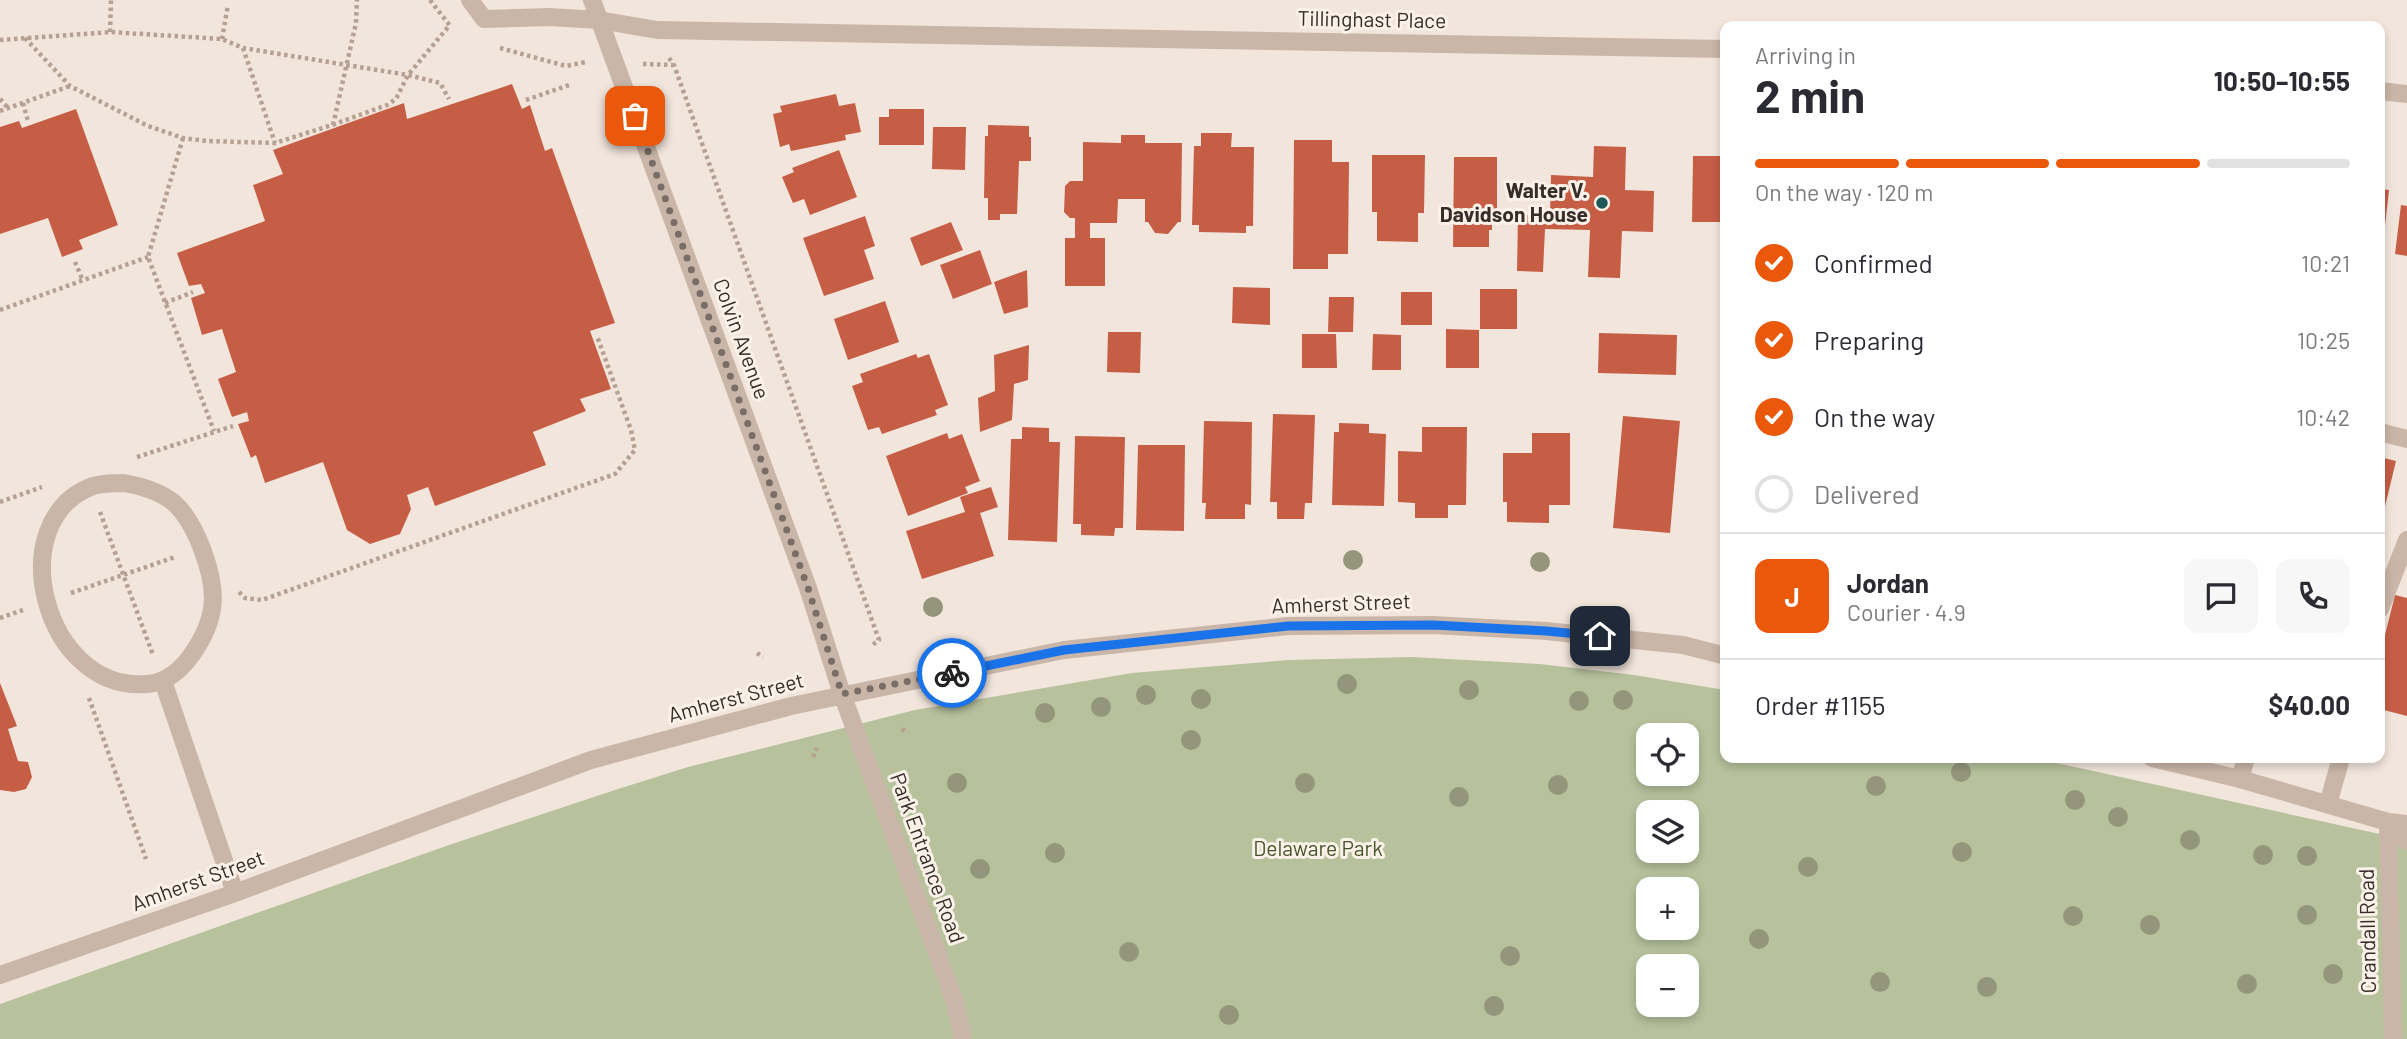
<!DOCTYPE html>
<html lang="en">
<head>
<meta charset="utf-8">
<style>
	:root { --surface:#fff; --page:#f7f7f7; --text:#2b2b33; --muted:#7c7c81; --line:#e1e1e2; --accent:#ea580c }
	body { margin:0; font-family:Barlow,sans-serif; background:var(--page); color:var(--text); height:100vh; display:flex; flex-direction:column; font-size:26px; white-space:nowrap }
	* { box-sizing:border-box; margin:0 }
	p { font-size:23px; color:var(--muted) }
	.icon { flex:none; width:38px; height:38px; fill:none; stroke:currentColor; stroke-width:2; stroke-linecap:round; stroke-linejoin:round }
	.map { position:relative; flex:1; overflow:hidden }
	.drawer { position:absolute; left:1720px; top:21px; width:665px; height:742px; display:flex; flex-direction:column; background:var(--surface); border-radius:14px; box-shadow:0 4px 10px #0003 }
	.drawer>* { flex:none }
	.controls { position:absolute; left:1636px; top:723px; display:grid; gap:14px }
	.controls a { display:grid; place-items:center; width:63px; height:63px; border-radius:14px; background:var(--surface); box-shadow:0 4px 10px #0003; font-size:35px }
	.pin { position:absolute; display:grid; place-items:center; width:60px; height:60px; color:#fff; margin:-30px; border-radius:14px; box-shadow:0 4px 10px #0006 }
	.courier { position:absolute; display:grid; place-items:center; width:70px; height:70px; margin:-35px; border:5px solid #1a73e8; border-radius:50%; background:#fff; color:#222; box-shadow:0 2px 9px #0007 }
	.summary em { font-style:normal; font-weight:700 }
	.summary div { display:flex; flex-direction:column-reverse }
	.summary { display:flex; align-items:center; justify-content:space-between; height:119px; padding:0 35px }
	h1 { font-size:46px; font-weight:700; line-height:52px }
	.bar { display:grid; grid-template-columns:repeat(4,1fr); gap:10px 7px; align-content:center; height:84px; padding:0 35px }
	.bar i { height:9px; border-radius:5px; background:var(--line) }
	.bar .current { background:var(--accent) }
	.bar p { grid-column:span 4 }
	.line { display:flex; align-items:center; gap:18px; padding:0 35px; border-top:2px solid var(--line) }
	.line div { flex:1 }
	.round { display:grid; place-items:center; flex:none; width:74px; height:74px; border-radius:14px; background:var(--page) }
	ol { padding:0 35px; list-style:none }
	li { display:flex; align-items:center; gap:21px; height:77px }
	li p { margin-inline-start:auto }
	li .icon { padding:7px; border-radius:50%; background:var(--accent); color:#fff; stroke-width:4 }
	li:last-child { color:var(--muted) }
	li i { width:38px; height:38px; border:4px solid var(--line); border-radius:50% }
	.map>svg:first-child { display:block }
</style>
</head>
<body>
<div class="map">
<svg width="2407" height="1039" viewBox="0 0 2407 1039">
	<rect width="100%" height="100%" fill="#f2e6dc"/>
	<path fill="#b7c19c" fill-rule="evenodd" d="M1412,657L1540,664L1634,675L1725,690L1726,758H2034L2407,840V1039H0V1004L449,845L618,789L688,767L915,710L1132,673L1289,660ZM1648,735H1687V774H1648ZM1648,812H1687V850H1648ZM1648,889H1687V928H1648ZM1648,966H1687V1004H1648Z"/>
	<path fill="#c65e46" d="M512,84L522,109L530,105L545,151L552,148L615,323L590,331L611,389L580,399L586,411L533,432L546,465L435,506L428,487L407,495L411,509L400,534L370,544L347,530L323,462L265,483L256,455L251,458L238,424L249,421L247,412L232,417L218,379L236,372L222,329L202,335L191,298L205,293L201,284L189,286L177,253L265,221L253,185L283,174L273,150L404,103L407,119Z
		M836,94L839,106L855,103L861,132L845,135L846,140L791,151L789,144L780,147L773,114L782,112L780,106Z
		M76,109L118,225L79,240L83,249L62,257L48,218L0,234V127L19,121L22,128Z
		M889,109H924V145H879V117H889Z
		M988,125L1029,126V137H1031V161H1019L1017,214H1000V220H988V198H984L985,136H988Z
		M933,127H966L965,170L932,169Z
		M1201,133H1232L1231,147H1254L1253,226H1246V233L1199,232V225H1192L1194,146H1201Z
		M1121,135H1145V143H1182L1181,222H1178L1168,234L1155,233L1148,222H1145V199H1118L1117,223H1090V238H1105V286H1065V238H1075V218H1070L1064,212L1065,186L1070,181H1083V142L1121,143Z
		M1294,140H1332V162H1349L1348,254H1328V269H1293Z
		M1594,146L1626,147L1625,190L1654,191L1653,232L1622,231L1620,278L1588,277L1590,230L1545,229L1543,272L1517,271L1518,215H1550L1551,175L1593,177Z
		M839,150L857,197L810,215L804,199L793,203L782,177L794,172L792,168Z
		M1372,155H1425L1424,213H1418V242L1377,241V212H1372Z
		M1693,156H1726V222H1692Z
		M1454,157H1497V221H1492V230H1489V247H1453Z
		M2380,189L2389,190L2382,253H2380Z
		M2401,205L2407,206V256L2395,254Z
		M865,216L875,246L864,250L874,279L824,296L803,238Z
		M951,222L963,250L921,266L910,238Z
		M980,250L992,284L953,299L940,265Z
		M1027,270L1028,307L1004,314L994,282Z
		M1233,287L1270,288V325L1232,323Z
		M1480,289H1517V329H1480Z
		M1401,292H1432V325H1401Z
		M1329,297H1354L1353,332H1328Z
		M885,301L899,342L848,360L834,319Z
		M1446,329L1479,330V368H1446Z
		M1108,332H1141L1140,373L1107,372Z
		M1599,333L1677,335L1676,375L1598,373Z
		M1302,334H1336L1337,368H1302Z
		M1373,334L1401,335V370H1372Z
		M1029,345L1028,380L1014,384L1012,420L980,432L978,398L995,391L994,355Z
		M916,354L918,358L929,354L948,405L935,410L937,415L882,434L879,427L868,430L852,386L863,382L860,374Z
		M1273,414L1315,415L1312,503H1305L1304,519H1277V502H1270Z
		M1623,416L1680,421L1670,533L1613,528Z
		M1204,421L1252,422L1251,505L1245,504V519H1205L1206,503H1202Z
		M1339,423L1369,424V433L1386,434L1384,506L1332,505L1334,432H1339Z
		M1022,427L1049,428V442H1060L1057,542L1008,540L1011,439H1022Z
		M1422,427H1467L1466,505H1448V518H1415V503L1398,502V451L1422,452Z
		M947,433L949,439L962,434L980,481L965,487L968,493L908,516L886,456Z
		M1532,433H1570V505H1549V523L1507,522V502H1503V453H1532Z
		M1075,436L1125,437L1123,528H1115L1114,536L1081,535V524H1073Z
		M1138,445H1185L1184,531L1136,530Z
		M2380,457L2396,461L2381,523H2380Z
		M991,487L998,507L980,513L994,556L922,579L906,531L965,512L960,497Z
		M1724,509H1726V532L1720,531Z
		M2395,595L2407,598V716L2380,709V655Z
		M0,683L17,726L8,729L18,761L28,762L32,777L26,789L14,792L0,790Z"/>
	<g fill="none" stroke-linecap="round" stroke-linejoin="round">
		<path stroke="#b6a092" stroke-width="4.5" stroke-dasharray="3.5 3.5" stroke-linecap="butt" d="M430,0L451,27
			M110,32L111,0
			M25,38L70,86L148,126L183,138L206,141L275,143L332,125L387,105L396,99L408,75L449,26
			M222,39L228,5
			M0,40L110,32L222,39L243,48L408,75L440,83L449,99
			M243,48L275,143
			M500,48L566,66L586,62
			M669,58L674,65L879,640L871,646
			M643,64L673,65
			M0,99L8,108
			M526,100L572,84
			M23,103L28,121
			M0,111L70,86
			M333,125L356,23L357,0
			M183,138L148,257L214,431
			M75,262L83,281
			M165,303L193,292
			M0,310L148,257
			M137,457L233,426
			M0,502L42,487
			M100,512L153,655
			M239,592L245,598L262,600L615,474L635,450L631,430L597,336
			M71,593L175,557
			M0,618L23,610
			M757,653L763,657
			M89,698L146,859
			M902,729L908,733
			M813,757L817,748"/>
		<path stroke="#cab6a8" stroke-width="18" d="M470,0L484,19L549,17L599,20L657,30L1726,49
			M592,0L808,588L842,694L955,1002L963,1039
			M2380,91L2407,94
			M2380,432L2407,439
			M124,483C141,486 159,491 173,502C196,522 217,578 212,609C209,628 198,647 187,661C176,674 164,683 147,684C44,693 0,520 93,486C103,483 114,483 124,483Z
			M2380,609L2407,540
			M163,681L235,893
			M2152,758L2240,779L2388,822L2407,824
			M2240,779L2246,758
			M2328,804L2341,758
			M2388,822L2393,1039
			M2388,822L2407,841
			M0,975L235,893L591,760L791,706L1064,650L1288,626L1433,625L1546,631L1683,645L1726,656"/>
	</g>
	<g fill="#94967b">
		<circle cx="1353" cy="560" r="10"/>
		<circle cx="1540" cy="562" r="10"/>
		<circle cx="933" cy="607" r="10"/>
		<circle cx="1347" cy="684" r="10"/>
		<circle cx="1469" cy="690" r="10"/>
		<circle cx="1146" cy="695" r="10"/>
		<circle cx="1201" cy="699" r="10"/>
		<circle cx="1623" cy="700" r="10"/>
		<circle cx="1579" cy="701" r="10"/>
		<circle cx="1101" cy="707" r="10"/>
		<circle cx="1045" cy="713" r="10"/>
		<circle cx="1191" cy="740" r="10"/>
		<circle cx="1961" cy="772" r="10"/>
		<circle cx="957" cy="783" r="10"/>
		<circle cx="1305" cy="783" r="10"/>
		<circle cx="1558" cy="785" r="10"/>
		<circle cx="1876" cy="786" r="10"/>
		<circle cx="1459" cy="797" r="10"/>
		<circle cx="2075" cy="800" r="10"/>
		<circle cx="2118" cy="817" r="10"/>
		<circle cx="2190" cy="840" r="10"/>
		<circle cx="1962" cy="852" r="10"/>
		<circle cx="1055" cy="853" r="10"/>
		<circle cx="2263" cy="855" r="10"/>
		<circle cx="2307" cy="856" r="10"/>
		<circle cx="1808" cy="867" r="10"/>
		<circle cx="980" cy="869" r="10"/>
		<circle cx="2307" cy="915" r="10"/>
		<circle cx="2073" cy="916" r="10"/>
		<circle cx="2150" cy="925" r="10"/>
		<circle cx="1759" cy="939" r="10"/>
		<circle cx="1129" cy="952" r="10"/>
		<circle cx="1510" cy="956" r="10"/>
		<circle cx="2333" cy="974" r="10"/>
		<circle cx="1880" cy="982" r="10"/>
		<circle cx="2247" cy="984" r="10"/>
		<circle cx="1987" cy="987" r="10"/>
		<circle cx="1494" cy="1006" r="10"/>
		<circle cx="1229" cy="1015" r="10"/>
	</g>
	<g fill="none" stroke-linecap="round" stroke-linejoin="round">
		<path stroke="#786d67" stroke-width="7" stroke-dasharray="0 12.6" d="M635,116L808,588L842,694L952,673"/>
		<path stroke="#1a73e8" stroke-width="9" d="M952,673L1064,650L1288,626L1433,625L1546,631L1600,636"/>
	</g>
	<circle fill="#1e5859" stroke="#faf1e8" stroke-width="2.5" cx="1602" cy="203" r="7"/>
	<g text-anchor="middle" stroke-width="6" stroke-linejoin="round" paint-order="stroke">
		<g font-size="21" fill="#372c28" stroke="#faf1e8">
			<text transform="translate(1372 20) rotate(1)" y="7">Tillinghast Place</text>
			<text transform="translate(741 339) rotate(70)" y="7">Colvin Avenue</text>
			<text transform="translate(1341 604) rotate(-2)" y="7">Amherst Street</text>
			<text transform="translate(736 698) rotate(-15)" y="7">Amherst Street</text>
			<text transform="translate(927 858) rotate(70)" y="7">Park Entrance Road</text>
			<text transform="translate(198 881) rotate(-20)" y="7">Amherst Street</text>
			<text transform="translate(2368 931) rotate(-91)" y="7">Crandall Road</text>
		</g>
		<g font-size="21" font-weight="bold" fill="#372c28" stroke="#faf1e8" text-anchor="end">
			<text x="1588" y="198">Walter V.<tspan x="1588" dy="24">Davidson House</tspan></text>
		</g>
		<g font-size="21" fill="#48552c" stroke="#faf1e8">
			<text x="1318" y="856">Delaware Park</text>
		</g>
	</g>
</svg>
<div class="controls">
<a><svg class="icon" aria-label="locate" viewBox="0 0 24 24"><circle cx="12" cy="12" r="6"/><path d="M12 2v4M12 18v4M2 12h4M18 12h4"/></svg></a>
<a><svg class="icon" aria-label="layers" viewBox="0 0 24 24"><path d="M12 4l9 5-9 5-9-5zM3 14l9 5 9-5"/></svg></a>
<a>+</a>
<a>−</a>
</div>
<div class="pin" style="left:635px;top:116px;background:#ea580c"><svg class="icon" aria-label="bag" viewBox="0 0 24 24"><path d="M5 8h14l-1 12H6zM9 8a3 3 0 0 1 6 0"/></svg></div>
<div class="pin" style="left:1600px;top:636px;background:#1f2937"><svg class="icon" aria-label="home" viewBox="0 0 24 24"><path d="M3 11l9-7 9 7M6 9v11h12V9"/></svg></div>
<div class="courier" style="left:952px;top:673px"><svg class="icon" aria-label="bike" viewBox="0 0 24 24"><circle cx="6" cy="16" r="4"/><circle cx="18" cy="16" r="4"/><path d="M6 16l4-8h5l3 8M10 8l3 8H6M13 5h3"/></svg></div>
<section class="drawer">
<div class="summary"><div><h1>2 min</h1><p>Arriving in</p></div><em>10:50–10:55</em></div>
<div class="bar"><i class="current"></i><i class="current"></i><i class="current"></i><i></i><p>On the way · 120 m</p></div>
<ol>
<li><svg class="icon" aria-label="check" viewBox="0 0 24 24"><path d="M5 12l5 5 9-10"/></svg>Confirmed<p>10:21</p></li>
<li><svg class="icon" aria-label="check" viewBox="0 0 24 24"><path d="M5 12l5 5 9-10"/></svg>Preparing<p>10:25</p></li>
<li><svg class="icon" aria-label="check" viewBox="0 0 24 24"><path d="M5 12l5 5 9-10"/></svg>On the way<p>10:42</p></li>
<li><i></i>Delivered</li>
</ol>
<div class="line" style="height:126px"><b class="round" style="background:var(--accent);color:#fff">J</b><div><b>Jordan</b><p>Courier · 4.9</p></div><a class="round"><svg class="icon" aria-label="chat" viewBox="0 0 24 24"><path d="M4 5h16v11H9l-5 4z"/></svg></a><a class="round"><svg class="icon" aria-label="phone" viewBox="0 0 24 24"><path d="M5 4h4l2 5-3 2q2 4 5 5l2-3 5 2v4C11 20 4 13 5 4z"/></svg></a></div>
<div class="line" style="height:91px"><div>Order #1155</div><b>$40.00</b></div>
</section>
</div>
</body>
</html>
